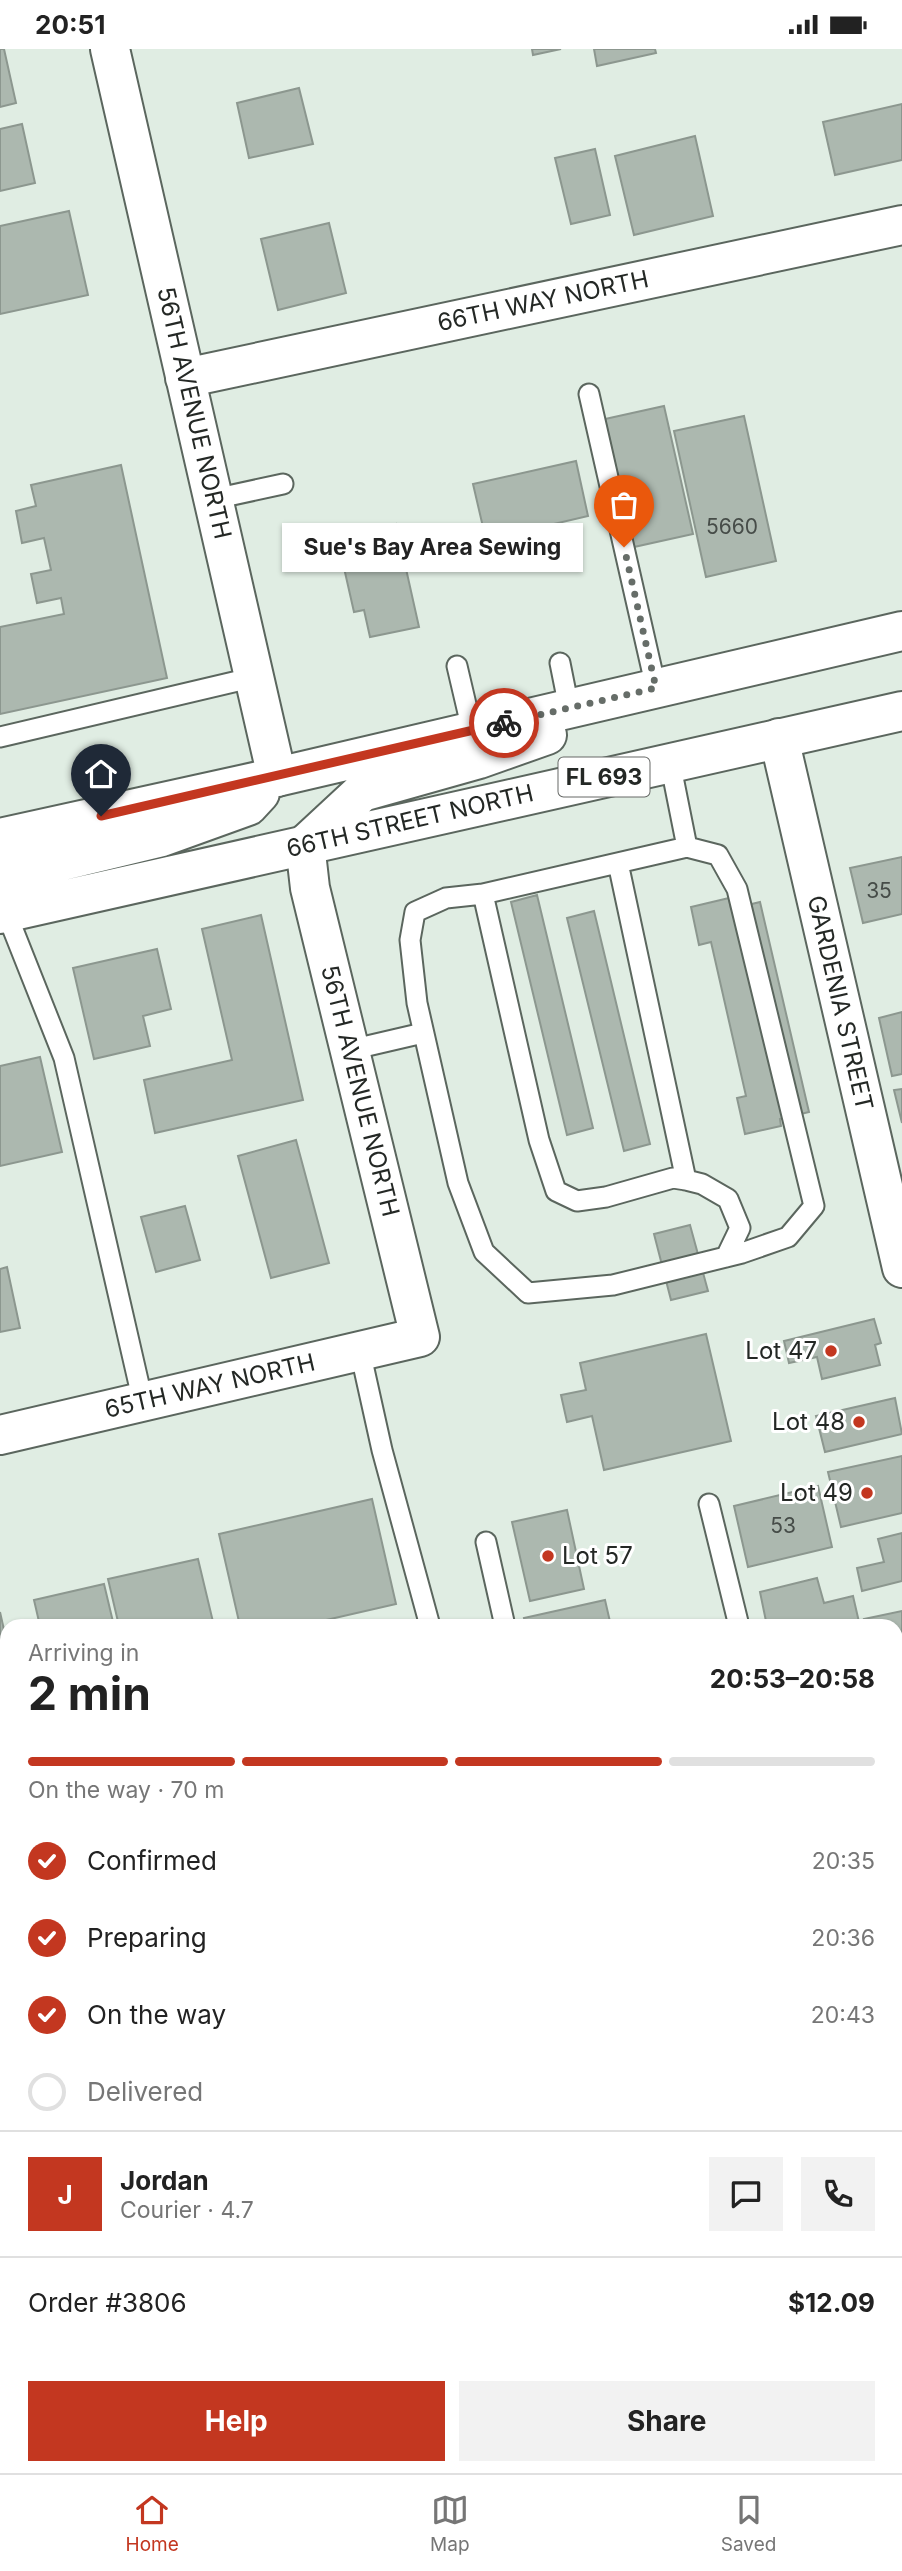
<!DOCTYPE html>
<html lang="en">
<head>
<meta charset="utf-8">
<style>
	:root { --surface:#fff; --page:#f2f2f2; --text:#222; --muted:#767676; --line:#e0e0e0; --accent:#c33720 }
	body { margin:0; font-family:Inter,sans-serif; background:var(--page); color:var(--text); height:100vh; display:flex; flex-direction:column; font-size:26px; white-space:nowrap }
	* { box-sizing:border-box; margin:0 }
	p { font-size:23px; color:var(--muted) }
	.icon { flex:none; width:38px; height:38px; fill:none; stroke:currentColor; stroke-width:2; stroke-linecap:round; stroke-linejoin:round }
	.map { position:relative; flex:1; overflow:hidden }
	.side { position:absolute; left:0px; top:1570px; width:903px; height:856px; display:flex; flex-direction:column; background:var(--surface); border-radius:21px 21px 0 0; box-shadow:0 2px 5px #0004 }
	.side>* { flex:none }
	.pin { position:absolute; display:grid; place-items:center; width:60px; height:60px; color:#fff; margin:-72px -30px; border-radius:50% 50% 50% 0; rotate:-45deg; box-shadow:0 0 7px #0007 }
	.pin .icon { rotate:45deg }
	.courier { position:absolute; display:grid; place-items:center; width:70px; height:70px; margin:-35px; border:5px solid #c33720; border-radius:50%; background:#fff; color:#222; box-shadow:0 2px 9px #0007 }
	.bubble { position:absolute; height:49px; border-radius:0px; background:var(--surface); box-shadow:0 2px 5px #0004; font-size:23px; font-weight:700; line-height:49px; text-align:center }
	.overview em { font-style:normal; font-weight:700 }
	.overview div { display:flex; flex-direction:column-reverse }
	.overview { display:flex; align-items:center; justify-content:space-between; height:119px; padding:0 28px }
	h1 { font-size:46px; font-weight:700; line-height:52px }
	.bar { display:grid; grid-template-columns:repeat(4,1fr); gap:10px 7px; align-content:center; height:84px; padding:0 28px }
	.bar i { height:9px; border-radius:5px; background:var(--line) }
	.bar .on { background:var(--accent) }
	.bar p { grid-column:span 4 }
	.line { display:flex; align-items:center; gap:18px; padding:0 28px; border-top:2px solid var(--line) }
	.line div { flex:1 }
	.round { display:grid; place-items:center; flex:none; width:74px; height:74px; border-radius:0px; background:var(--page) }
	ol { padding:0 28px; list-style:none }
	li { display:flex; align-items:center; gap:21px; height:77px }
	li p { margin-inline-start:auto }
	li .icon { padding:7px; border-radius:50%; background:var(--accent); color:#fff; stroke-width:4 }
	li:last-child { color:var(--muted) }
	li i { width:38px; height:38px; border:4px solid var(--line); border-radius:50% }
	.cta { display:flex; gap:14px; margin-top:auto; padding:14px 28px }
	.cta a { flex:1; height:80px; border-radius:0px; background:var(--accent); color:#fff; font-size:28px; font-weight:700; line-height:80px; text-align:center }
	.cta a+a { background:var(--page); color:var(--text) }
	.status { display:flex; justify-content:space-between; align-items:center; height:49px; padding:0 35px; background:var(--surface); direction:ltr }
	.status svg { height:19px; fill:currentColor }
	.tabs { display:flex; justify-content:space-around; align-items:center; height:98px; border-top:2px solid var(--line); background:var(--surface); font-size:19px; color:var(--muted) }
	.tabs a { display:grid; justify-items:center; gap:4px }
	.tabs .on { color:var(--accent) }
	.map>svg:first-child { display:block }
</style>
</head>
<body>
<div class="status"><b>20:51</b><svg viewBox="0 0 49 12"><path d="M0 12V9h3v3zM5 12V6h3v6zM10 12V3h3v9zM15 12V0h3v12zM26 1h20v11H26zM47 4h2v5h-2z"/></svg></div>
<div class="map">
<svg width="902" height="2424" viewBox="0 0 902 2424">
	<rect width="100%" height="100%" fill="#e0ede3"/>
	<path fill="#acb8af" stroke="#8c978f" stroke-width="2" d="M0,0H4L16,54L0,58Z
		M532,0H561L533,6Z
		M594,0H655L656,4L597,17Z
		M299,39L313,95L249,109L237,54Z
		M902,55V111L835,126L823,73Z
		M22,75L35,134L0,142V80Z
		M695,87L713,167L634,186L615,107Z
		M595,100L610,166L571,175L555,109Z
		M69,162L88,246L0,265V177Z
		M329,174L346,244L278,261L261,190Z
		M664,357L693,485L634,498L605,370Z
		M744,367L776,512L706,528L674,382Z
		M576,412L588,467L486,491L473,435Z
		M121,416L167,629L0,665V578L64,565L61,549L37,554L31,525L51,521L44,489L22,494L16,462L36,457L31,436Z
		M396,475L419,578L370,588L364,561L354,563L337,488Z
		M902,808V865L863,874L850,819Z
		M537,846L593,1079L567,1086L511,853Z
		M729,849L731,860L760,853L809,1063L780,1070L781,1077L745,1085L737,1049L746,1047L711,893L699,896L691,858Z
		M594,862L650,1095L624,1102L567,869Z
		M261,866L303,1051L155,1084L144,1031L232,1011L202,880Z
		M157,900L171,960L143,967L150,997L94,1010L73,919Z
		M902,963V1025L892,1027L879,969Z
		M40,1008L62,1103L0,1117V1017Z
		M902,1040V1074L894,1041Z
		M296,1091L329,1214L271,1229L238,1107Z
		M185,1157L200,1211L156,1223L141,1168Z
		M690,1176L708,1242L671,1251L654,1185Z
		M7,1218L20,1279L0,1283V1220Z
		M874,1270L881,1294L875,1296L880,1316L822,1330L817,1308L789,1314L784,1292Z
		M706,1285L731,1392L604,1421L592,1367L567,1373L561,1346L586,1341L580,1314Z
		M895,1349L902,1385L825,1403L816,1367Z
		M902,1407V1464L841,1478L828,1423Z
		M818,1437L832,1498L748,1518L734,1457Z
		M372,1450L396,1555L300,1577H240L219,1485Z
		M567,1461L584,1540L530,1552L512,1473Z
		M902,1484V1532L862,1542L857,1519L884,1513L878,1490Z
		M198,1510L214,1577H119L108,1530Z
		M817,1529L824,1554L853,1547L859,1573L844,1577H767L760,1543Z
		M104,1535L114,1577H40L34,1551Z
		M605,1551L611,1577H526L524,1569Z
		M902,1562V1623L896,1624V1577H866L864,1570Z
		M0,1563L7,1594V1666L0,1668Z
		M902,1658V1697L896,1699V1659Z
		M7,1714V1821L0,1823V1716Z
		M902,1767V1832L896,1833V1768Z
		M902,1883V1988L900,1989L896,1974V1884Z
		M7,2057V2251L0,2253V2058Z
		M896,2062L902,2094V2134L896,2135Z
		M902,2182V2271L896,2272V2183Z
		M896,2347L899,2410H896Z
		M251,2418H311L312,2424H226Z
		M462,2418H642L643,2424H438Z
		M844,2418H872V2424H844Z"/>
	<g fill="none" stroke-linecap="round" stroke-linejoin="round">
		<g stroke="#5b665e" stroke-width="23">
			<path id="lane" d="M589,345L656,639
				M214,450L283,435
				M560,614L569,659
				M457,617L472,681
				M0,688L255,628
				M670,713L687,798L718,806L737,840L814,1157L788,1188L742,1204L613,1236L528,1244L484,1203L458,1134L417,954L410,891L415,863L446,849L483,845L687,798
				M618,814L686,1131
				M483,845L539,1091L556,1142L577,1152L606,1148L673,1129L686,1131L702,1135L728,1150L740,1179L726,1208
				M6,863L64,1009L143,1353
				M350,1001L423,984
				M360,1302L382,1401L430,1577
				M709,1455L739,1577
				M486,1493L505,1577
				M0,1851L7,1850
				M400,2418L402,2424
				M652,2418L653,2424"/>
		</g>
		<g stroke="#5b665e" stroke-width="42">
			<path id="street" d="M110,0L277,728
				M185,329L902,176
				M779,689L902,1219
				M0,1386L420,1288L310,839L305,795
				M896,1724L902,1723
				M0,1953L7,1951
				M896,2019L902,2018
				M0,2289L7,2287
				M896,2303L902,2302
				M818,2418L819,2424"/>
		</g>
		<g stroke="#5b665e" stroke-width="42">
			<path id="primary" d="M0,789L277,728L902,582
				M307,794L362,743L479,710L547,686
				M0,827L162,788L248,757L260,744
				M0,865L902,662"/>
		</g>
		<use href="#lane" stroke="#fff" stroke-width="19"/>
		<use href="#street" stroke="#fff" stroke-width="38"/>
		<use href="#primary" stroke="#fff" stroke-width="38"/>
	</g>
	<g fill="none" stroke-linecap="round" stroke-linejoin="round">
		<path stroke="#666d68" stroke-width="7" stroke-dasharray="0 12.6" d="M504,674L656,639L624,498"/>
		<path stroke="#c33720" stroke-width="9" d="M101,767L504,674"/>
	</g>
	<g fill="#c33720" stroke="#fff" stroke-width="2.5">
		<circle cx="831" cy="1302" r="7"/>
		<circle cx="859" cy="1373" r="7"/>
		<circle cx="867" cy="1444" r="7"/>
		<circle cx="548" cy="1507" r="7"/>
	</g>
	<g text-anchor="middle" stroke-width="6" stroke-linejoin="round" paint-order="stroke">
		<g font-size="21" fill="#464c48">
			<text x="732" y="485">5660</text>
			<text x="879" y="849">35</text>
			<text x="783" y="1484">53</text>
		</g>
		<rect fill="#fff" stroke="#666866" stroke-width="2" x="558.5" y="708.5" width="91" height="39" rx="5"/>
		<g font-size="23" font-weight="bold" fill="#242825">
			<text x="604" y="736">FL 693</text>
		</g>
		<g font-size="24" fill="#242825" stroke="#fff">
			<text transform="translate(543 252) rotate(-12)" y="8">66TH WAY NORTH</text>
			<text transform="translate(194 364) rotate(77)" y="8">56TH AVENUE NORTH</text>
			<text transform="translate(410 772) rotate(-13)" y="8">66TH STREET NORTH</text>
			<text transform="translate(840 954) rotate(77)" y="8">GARDENIA STREET</text>
			<text transform="translate(360 1042) rotate(76)" y="8">56TH AVENUE NORTH</text>
			<text transform="translate(210 1337) rotate(-13)" y="8">65TH WAY NORTH</text>
		</g>
		<g font-size="24" fill="#242825" stroke="#fff" text-anchor="end">
			<text x="817" y="1310">Lot 47</text>
			<text x="845" y="1381">Lot 48</text>
			<text x="853" y="1452">Lot 49</text>
			<text x="562" y="1515" text-anchor="start">Lot 57</text>
		</g>
	</g>
</svg>
<div class="pin" style="left:624px;top:498px;background:#ea580c"><svg class="icon" aria-label="bag" viewBox="0 0 24 24"><path d="M5 8h14l-1 12H6zM9 8a3 3 0 0 1 6 0"/></svg></div>
<div class="pin" style="left:101px;top:767px;background:#1f2937"><svg class="icon" aria-label="home" viewBox="0 0 24 24"><path d="M3 11l9-7 9 7M6 9v11h12V9"/></svg></div>
<div class="courier" style="left:504px;top:674px"><svg class="icon" aria-label="bike" viewBox="0 0 24 24"><circle cx="6" cy="16" r="4"/><circle cx="18" cy="16" r="4"/><path d="M6 16l4-8h5l3 8M10 8l3 8H6M13 5h3"/></svg></div>
<div class="bubble" style="left:282px;top:474px;width:301px">Sue's Bay Area Sewing</div>
<section class="side">
<div class="overview"><div><h1>2 min</h1><p>Arriving in</p></div><em>20:53–20:58</em></div>
<div class="bar"><i class="on"></i><i class="on"></i><i class="on"></i><i></i><p>On the way · 70 m</p></div>
<ol>
<li><svg class="icon" aria-label="check" viewBox="0 0 24 24"><path d="M5 12l5 5 9-10"/></svg>Confirmed<p>20:35</p></li>
<li><svg class="icon" aria-label="check" viewBox="0 0 24 24"><path d="M5 12l5 5 9-10"/></svg>Preparing<p>20:36</p></li>
<li><svg class="icon" aria-label="check" viewBox="0 0 24 24"><path d="M5 12l5 5 9-10"/></svg>On the way<p>20:43</p></li>
<li><i></i>Delivered</li>
</ol>
<div class="line" style="height:126px"><b class="round" style="background:var(--accent);color:#fff">J</b><div><b>Jordan</b><p>Courier · 4.7</p></div><a class="round"><svg class="icon" aria-label="chat" viewBox="0 0 24 24"><path d="M4 5h16v11H9l-5 4z"/></svg></a><a class="round"><svg class="icon" aria-label="phone" viewBox="0 0 24 24"><path d="M5 4h4l2 5-3 2q2 4 5 5l2-3 5 2v4C11 20 4 13 5 4z"/></svg></a></div>
<div class="line" style="height:91px"><div>Order #3806</div><b>$12.09</b></div>
<div class="cta"><a>Help</a><a>Share</a></div>
</section>
</div>
<nav class="tabs">
<a class="on"><svg class="icon" aria-label="home" viewBox="0 0 24 24"><path d="M3 11l9-7 9 7M6 9v11h12V9"/></svg>Home</a>
<a><svg class="icon" aria-label="map" viewBox="0 0 24 24"><path d="M3 6l6-2 6 2 6-2v14l-6 2-6-2-6 2zM9 4v14M15 6v14"/></svg>Map</a>
<a><svg class="icon" aria-label="saved" viewBox="0 0 24 24"><path d="M7 4h10v16l-5-4-5 4z"/></svg>Saved</a>
</nav>
</body>
</html>
